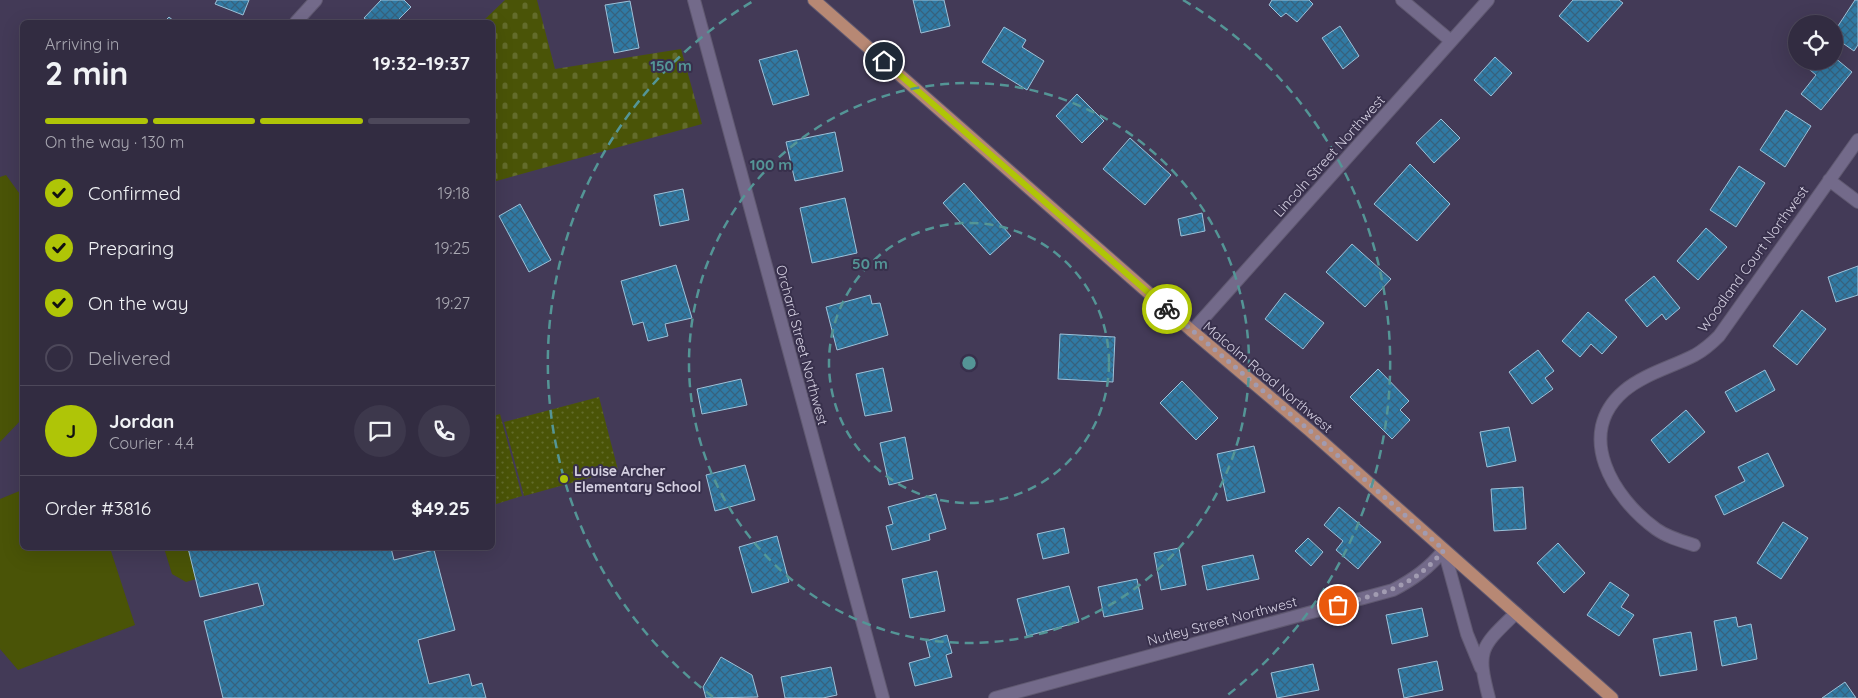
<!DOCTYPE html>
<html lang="en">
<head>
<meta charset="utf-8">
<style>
	:root { --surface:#322c41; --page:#3d384c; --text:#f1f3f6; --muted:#a8a7b1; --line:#4d485a; --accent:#afc507 }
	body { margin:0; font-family:Quicksand,sans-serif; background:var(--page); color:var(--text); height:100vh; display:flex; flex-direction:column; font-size:19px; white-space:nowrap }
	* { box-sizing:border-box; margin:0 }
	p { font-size:16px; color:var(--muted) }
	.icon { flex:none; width:28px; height:28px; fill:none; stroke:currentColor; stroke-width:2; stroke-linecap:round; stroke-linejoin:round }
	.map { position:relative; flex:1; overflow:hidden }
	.side { position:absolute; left:20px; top:20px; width:475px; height:530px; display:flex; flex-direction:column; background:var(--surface); border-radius:8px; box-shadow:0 5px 20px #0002,0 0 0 1px var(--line) }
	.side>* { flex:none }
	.tools { position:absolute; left:1788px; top:15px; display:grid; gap:10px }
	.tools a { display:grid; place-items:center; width:55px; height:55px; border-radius:50%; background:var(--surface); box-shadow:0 5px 20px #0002,0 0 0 1px var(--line); font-size:25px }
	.pin { position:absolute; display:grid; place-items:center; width:42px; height:42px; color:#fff; margin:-21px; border:2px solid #fff; border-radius:50%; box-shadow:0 1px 5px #0007 }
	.courier { position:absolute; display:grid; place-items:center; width:50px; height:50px; margin:-25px; border:4px solid #afc507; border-radius:50%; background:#fff; color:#222; box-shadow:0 1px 6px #0007 }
	.summary em { font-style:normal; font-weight:800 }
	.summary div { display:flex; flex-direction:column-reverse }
	.summary { display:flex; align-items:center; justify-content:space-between; height:85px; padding:0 25px }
	h1 { font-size:32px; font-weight:800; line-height:38px }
	.bar { display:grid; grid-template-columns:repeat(4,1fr); gap:8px 5px; align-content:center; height:60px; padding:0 25px }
	.bar i { height:6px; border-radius:4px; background:var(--line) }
	.bar .on { background:var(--accent) }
	.bar p { grid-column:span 4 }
	.line { display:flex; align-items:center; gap:12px; padding:0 25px; border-top:1px solid var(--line) }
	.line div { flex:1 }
	.round { display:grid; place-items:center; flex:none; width:52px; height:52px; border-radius:26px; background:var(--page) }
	ol { padding:0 25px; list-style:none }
	li { display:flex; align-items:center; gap:15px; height:55px }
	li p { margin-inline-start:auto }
	li .icon { padding:5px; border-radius:50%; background:var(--accent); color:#111; stroke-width:4 }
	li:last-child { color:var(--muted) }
	li i { width:28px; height:28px; border:2px solid var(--line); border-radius:50% }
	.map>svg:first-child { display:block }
</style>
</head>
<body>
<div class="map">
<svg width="1858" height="698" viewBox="0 0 1858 698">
	<defs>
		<pattern id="grass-dots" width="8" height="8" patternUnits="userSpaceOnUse" patternTransform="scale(1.25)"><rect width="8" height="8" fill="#4a5407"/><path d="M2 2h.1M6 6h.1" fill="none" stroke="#636c2b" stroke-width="1.8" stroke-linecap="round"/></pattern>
		<pattern id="cemetery-stones" width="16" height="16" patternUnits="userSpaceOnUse" patternTransform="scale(1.25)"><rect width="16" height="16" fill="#4a5407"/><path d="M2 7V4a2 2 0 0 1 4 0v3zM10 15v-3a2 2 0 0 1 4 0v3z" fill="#636c2b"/></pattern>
		<pattern id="building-cross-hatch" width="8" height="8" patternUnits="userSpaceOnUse" patternTransform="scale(1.25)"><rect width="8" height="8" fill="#307aa4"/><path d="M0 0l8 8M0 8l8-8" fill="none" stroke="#36627e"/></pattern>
	</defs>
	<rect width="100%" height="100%" fill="#433a57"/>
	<path fill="url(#grass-dots)" d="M599,397L618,470L524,496L504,422Z
		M500,414L522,496L493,505V416Z"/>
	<path fill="url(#cemetery-stones)" d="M505,0H537L555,69L681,49L702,124L493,182L492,22H482Z"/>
	<path fill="#4a5407" d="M6,175L22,197V419L0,442V177Z
		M22,490V548H110L135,625L18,670L0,649V499Z
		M164,548H300L186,582L172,574Z"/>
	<path fill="url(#building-cross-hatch)" stroke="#9ec1d8" d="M217,0H249L243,15L215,4Z
		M381,0H404L411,7L396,22H369L364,18Z
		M913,0H944L950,26L921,33Z
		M1309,0L1313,4L1297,22L1286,13L1281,17L1269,5L1272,0Z
		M1573,0H1619L1623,3L1588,42L1559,16Z
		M1855,0H1858V45L1854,51L1834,37V32Z
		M630,1L639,48L614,53L605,5Z
		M169,17L175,22H164Z
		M1340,26L1359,56L1343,69L1322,38Z
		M1004,27L1026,40L1022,47L1044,61L1027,90L982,62Z
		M797,50L809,95L773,105L759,60Z
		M1495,57L1512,73L1491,96L1474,80Z
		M1834,57L1852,72L1821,110L1801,94L1816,75L1804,65L1807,61H1834Z
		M1077,94L1104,121L1082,143L1056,116Z
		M1786,110L1811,126L1785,167L1760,150Z
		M1441,119L1460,138L1434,163L1416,143Z
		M835,132L843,171L795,181L786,142Z
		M1130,138L1171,175L1145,205L1103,169Z
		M1410,164L1450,204L1417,241L1374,204Z
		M1739,166L1765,183L1736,227L1710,210Z
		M964,183L1011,236L990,255L943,203Z
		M683,189L689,220L660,226L654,195Z
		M845,198L857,253L812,263L800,208Z
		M520,204L551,260L529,272L499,216Z
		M1202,213L1205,231L1181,236L1178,219Z
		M1706,228L1727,247L1698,280L1677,261Z
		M1352,244L1391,279L1365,307L1326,272Z
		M676,265L692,318L665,324L668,336L648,341L643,322L633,325L621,281Z
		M1858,266V295L1836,302L1828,277Z
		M1654,276L1680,308L1666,320L1662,314L1647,327L1625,300Z
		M1285,293L1324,323L1303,349L1265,319Z
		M870,295L872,304L880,303L888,335L837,350L826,307Z
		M1802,310L1826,329L1797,365L1773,346Z
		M1588,312L1617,337L1602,354L1591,344L1580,357L1562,341Z
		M1060,334L1115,337L1113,382L1058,379Z
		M1538,350L1554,371L1545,378L1553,389L1532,404L1509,372Z
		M883,368L892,411L865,416L856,374Z
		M1378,369L1409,401L1400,410L1410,420L1392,439L1350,397Z
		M1765,370L1775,390L1736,412L1725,392Z
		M741,379L747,405L702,414L697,389Z
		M1182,381L1218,418L1196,440L1160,403Z
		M1686,410L1705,432L1669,463L1651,440Z
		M1509,427L1516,461L1487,467L1480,432Z
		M905,437L913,479L889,485L880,443Z
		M1254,446L1265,492L1227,501L1217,454Z
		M1768,453L1784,486L1724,515L1715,496L1745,481L1738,467Z
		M745,465L755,500L715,511L706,475Z
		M1523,487L1526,529L1494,531L1491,489Z
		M936,494L946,529L929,534L930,540L892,550L886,526L893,524L888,507Z
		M1339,507L1381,542L1358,569L1336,550L1343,541L1324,525Z
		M1783,522L1808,538L1781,579L1757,563Z
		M1064,528L1069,553L1043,559L1037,534Z
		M777,536L789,582L752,593L739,547Z
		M1308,538L1323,552L1311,566L1295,551Z
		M1558,543L1585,573L1564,593L1537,563Z
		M188,548H391L394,560L434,550L455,630L418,640L429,684L469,674L472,686L482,683L486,698H223L204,621L264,605L258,583L200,597Z
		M1179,548L1186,585L1161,590L1154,553Z
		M1253,555L1259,579L1207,590L1202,566Z
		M937,571L945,611L910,618L902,579Z
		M1137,579L1143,609L1104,617L1098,587Z
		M1610,582L1629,595L1621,607L1634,615L1619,636L1587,615Z
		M1069,586L1079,622L1027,636L1017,599Z
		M1422,608L1428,636L1392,644L1386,615Z
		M1736,617L1738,627L1751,624L1757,659L1722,666L1714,621Z
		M1691,632L1697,670L1660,676L1653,639Z
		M947,635L952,653L946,655L952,677L915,686L909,663L930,657L926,641Z
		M721,657L752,675L758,697L706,698L703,687Z
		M1437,661L1443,690L1404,698L1398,669Z
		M1313,664L1319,690L1277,698L1271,673Z
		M831,667L837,695L823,698H785L781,677Z
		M1845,682L1856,698H1822Z"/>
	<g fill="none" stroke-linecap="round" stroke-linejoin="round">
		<g stroke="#605971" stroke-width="14">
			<path id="minor" d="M694,0L883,698
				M1402,0L1451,41
				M296,22L316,0
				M1829,180L1858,202
				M1192,331L1488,0
				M1694,545C1681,541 1667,537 1656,529C1613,498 1574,434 1624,391C1644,374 1672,367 1695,355C1704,350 1712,343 1719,336L1858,140
				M1444,550L1467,634L1481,668
				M995,698L1393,590C1414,579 1429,568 1444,550
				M1489,698C1476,649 1481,647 1516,613"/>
		</g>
		<g stroke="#605971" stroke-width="14">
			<path id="major" d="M814,0L1192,331L1309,430L1612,698"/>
		</g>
		<use href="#minor" stroke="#736a8a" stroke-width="12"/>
		<use href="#major" stroke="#b78874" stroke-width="12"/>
	</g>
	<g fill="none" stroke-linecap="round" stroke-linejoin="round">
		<path stroke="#a19bb1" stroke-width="5" stroke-dasharray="0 9" d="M1167,309L1309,430L1444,550C1411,589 1385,592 1338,605"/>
		<path stroke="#afc507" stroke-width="6" d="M884,61L1167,309"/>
	</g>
	<g fill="none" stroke="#549596" stroke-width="2.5" stroke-dasharray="9 6">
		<circle cx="969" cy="363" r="140"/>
		<circle cx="969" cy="363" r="280"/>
		<path d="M713 697A421 421 0 0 1 755 0M1183 0A421 421 0 0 1 1225 697"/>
	</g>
	<circle fill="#afc507" stroke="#38304c" stroke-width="2" cx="564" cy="479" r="5"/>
	<g text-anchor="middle" stroke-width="4" stroke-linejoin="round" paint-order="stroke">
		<g font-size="14" fill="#d4cfe1" stroke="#38304c">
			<text transform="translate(1329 156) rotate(-48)" y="5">Lincoln Street Northwest</text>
			<text transform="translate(1753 259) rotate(-54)" y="5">Woodland Court Northwest</text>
			<text transform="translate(802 345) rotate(75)" y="5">Orchard Street Northwest</text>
			<text transform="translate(1268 377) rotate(40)" y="5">Malcolm Road Northwest</text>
			<text transform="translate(1222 621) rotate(-15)" y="5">Nutley Street Northwest</text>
		</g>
		<g font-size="14" font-weight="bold" fill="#d4cfe1" stroke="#38304c" text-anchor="start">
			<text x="574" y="476">Louise Archer<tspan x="574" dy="16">Elementary School</tspan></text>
		</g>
	</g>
	<circle cx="969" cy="363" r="8" fill="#549596" stroke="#38304c" stroke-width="2.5"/>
	<g font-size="15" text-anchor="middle" font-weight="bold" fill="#549596" stroke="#38304c" stroke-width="4" stroke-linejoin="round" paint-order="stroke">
		<text x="671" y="71">150 m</text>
		<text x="771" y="170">100 m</text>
		<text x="870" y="269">50 m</text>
	</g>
</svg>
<div class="tools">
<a><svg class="icon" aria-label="locate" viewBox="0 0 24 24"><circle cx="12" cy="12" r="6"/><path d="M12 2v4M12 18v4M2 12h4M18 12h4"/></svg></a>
</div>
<div class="pin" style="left:1338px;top:605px;background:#ea580c"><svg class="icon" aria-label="bag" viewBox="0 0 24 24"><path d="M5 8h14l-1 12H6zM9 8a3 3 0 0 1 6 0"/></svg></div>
<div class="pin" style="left:884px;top:61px;background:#1f2937"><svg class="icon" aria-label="home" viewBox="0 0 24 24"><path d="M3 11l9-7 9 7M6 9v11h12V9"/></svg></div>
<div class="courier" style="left:1167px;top:309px"><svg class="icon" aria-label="bike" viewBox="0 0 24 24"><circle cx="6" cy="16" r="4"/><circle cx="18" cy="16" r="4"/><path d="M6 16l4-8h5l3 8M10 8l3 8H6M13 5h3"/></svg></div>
<section class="side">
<div class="summary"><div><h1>2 min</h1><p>Arriving in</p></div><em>19:32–19:37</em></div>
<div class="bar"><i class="on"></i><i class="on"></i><i class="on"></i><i></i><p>On the way · 130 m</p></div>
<ol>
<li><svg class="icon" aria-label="check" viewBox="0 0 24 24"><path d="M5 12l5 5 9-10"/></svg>Confirmed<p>19:18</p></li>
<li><svg class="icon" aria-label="check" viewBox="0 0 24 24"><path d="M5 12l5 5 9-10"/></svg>Preparing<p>19:25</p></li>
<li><svg class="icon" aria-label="check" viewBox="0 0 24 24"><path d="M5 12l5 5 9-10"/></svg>On the way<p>19:27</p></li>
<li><i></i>Delivered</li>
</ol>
<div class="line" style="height:90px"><b class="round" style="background:var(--accent);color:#111">J</b><div><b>Jordan</b><p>Courier · 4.4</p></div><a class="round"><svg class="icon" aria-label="chat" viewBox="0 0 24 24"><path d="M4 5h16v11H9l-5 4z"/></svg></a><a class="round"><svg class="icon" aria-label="phone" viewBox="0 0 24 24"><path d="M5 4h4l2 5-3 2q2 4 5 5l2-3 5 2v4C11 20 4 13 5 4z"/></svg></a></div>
<div class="line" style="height:65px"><div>Order #3816</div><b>$49.25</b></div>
</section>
</div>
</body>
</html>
